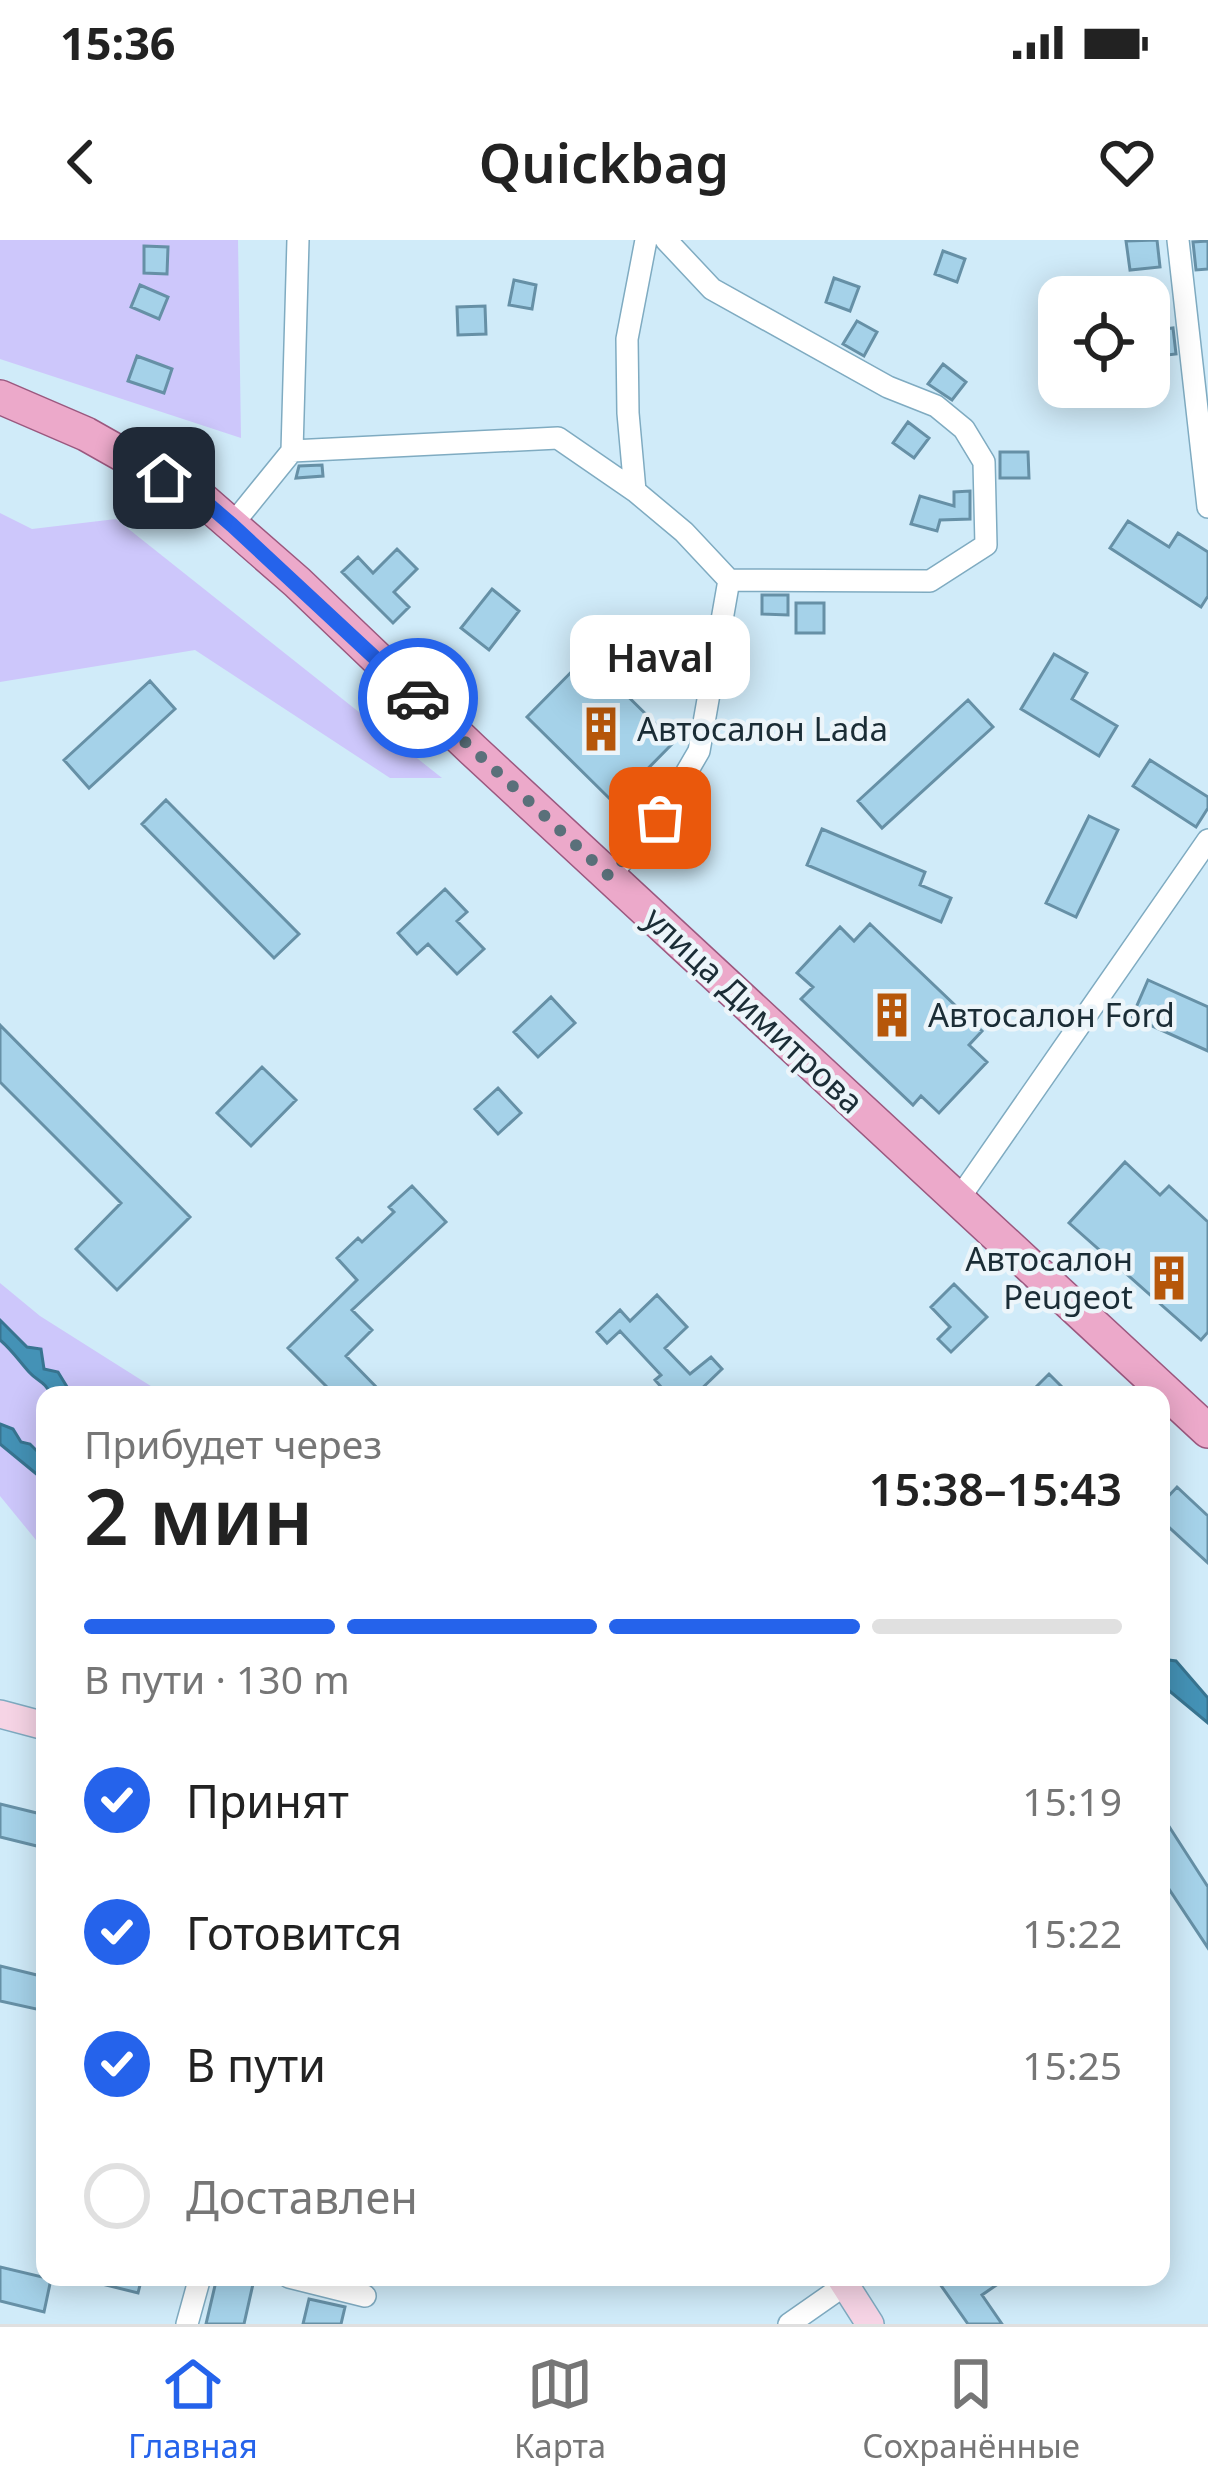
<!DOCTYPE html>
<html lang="ru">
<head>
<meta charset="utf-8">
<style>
	:root { --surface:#fff; --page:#f2f2f2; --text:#222; --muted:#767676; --line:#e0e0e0; --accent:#2563eb }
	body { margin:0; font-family:"Noto Sans",sans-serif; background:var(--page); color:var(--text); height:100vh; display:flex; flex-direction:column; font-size:45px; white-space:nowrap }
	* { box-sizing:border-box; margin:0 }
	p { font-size:39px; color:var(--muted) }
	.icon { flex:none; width:66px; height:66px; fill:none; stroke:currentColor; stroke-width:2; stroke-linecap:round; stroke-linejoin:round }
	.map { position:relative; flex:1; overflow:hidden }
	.side { position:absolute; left:36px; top:1146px; width:1134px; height:900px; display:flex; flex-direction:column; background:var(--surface); border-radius:24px; box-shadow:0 6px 30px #0003 }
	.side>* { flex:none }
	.fabs { position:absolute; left:1038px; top:36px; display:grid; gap:24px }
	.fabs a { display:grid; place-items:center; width:132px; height:132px; border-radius:24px; background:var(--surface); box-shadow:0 6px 30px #0003; font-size:60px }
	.pin { position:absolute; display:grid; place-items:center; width:102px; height:102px; color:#fff; margin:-51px; border-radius:24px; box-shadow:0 6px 18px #0006 }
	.courier { position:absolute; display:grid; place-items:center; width:120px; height:120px; margin:-60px; border:9px solid #2563eb; border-radius:50%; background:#fff; color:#222; box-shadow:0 3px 15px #0007 }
	.bubble { position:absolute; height:84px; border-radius:24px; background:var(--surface); box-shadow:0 6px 30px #0003; font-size:39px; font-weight:600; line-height:84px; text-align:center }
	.summary em { font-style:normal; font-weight:600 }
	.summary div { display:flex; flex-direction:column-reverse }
	.summary { display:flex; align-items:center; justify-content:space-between; height:204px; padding:0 48px }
	h1 { font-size:78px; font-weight:600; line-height:90px }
	.bar { display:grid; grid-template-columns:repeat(4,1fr); gap:18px 12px; align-content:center; height:144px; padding:0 48px }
	.bar i { height:15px; border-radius:9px; background:var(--line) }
	.bar .on { background:var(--accent) }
	.bar p { grid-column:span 4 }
	ol { padding:0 48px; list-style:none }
	li { display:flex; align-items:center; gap:36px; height:132px }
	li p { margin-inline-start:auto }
	li .icon { padding:12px; border-radius:50%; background:var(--accent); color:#fff; stroke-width:4 }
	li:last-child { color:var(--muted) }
	li i { width:66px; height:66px; border:6px solid var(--line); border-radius:50% }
	.status { display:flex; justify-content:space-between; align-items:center; height:84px; padding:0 60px; background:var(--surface); direction:ltr }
	.status svg { height:33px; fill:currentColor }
	header { display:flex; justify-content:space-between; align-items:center; height:156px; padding:0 48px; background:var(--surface); font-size:54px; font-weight:600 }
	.dock { display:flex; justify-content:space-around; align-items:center; height:168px; border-top:3px solid var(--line); background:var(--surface); font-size:33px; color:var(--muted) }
	.dock a { display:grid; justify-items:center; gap:6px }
	.dock .on { color:var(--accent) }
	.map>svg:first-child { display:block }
</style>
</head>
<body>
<div class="status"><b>15:36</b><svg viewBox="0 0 49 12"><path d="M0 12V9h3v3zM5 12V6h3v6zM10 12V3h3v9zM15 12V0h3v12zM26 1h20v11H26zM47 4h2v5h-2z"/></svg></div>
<header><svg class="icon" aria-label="back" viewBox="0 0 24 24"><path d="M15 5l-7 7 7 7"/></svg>Quickbag<svg class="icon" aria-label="heart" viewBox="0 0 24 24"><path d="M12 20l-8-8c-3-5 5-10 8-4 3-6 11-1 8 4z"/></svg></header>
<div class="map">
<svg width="1208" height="2084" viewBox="0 0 1208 2084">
	<rect width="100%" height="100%" fill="#d0ebf9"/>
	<path fill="#cdc7fb" d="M0,0H238L241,198L0,119Z
		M0,273L32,289L116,279L442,538H390L195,410L0,442Z
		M0,1043L40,1076L165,1155H45V1311L0,1256Z"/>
	<path fill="#4492b6" stroke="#387490" stroke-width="3" d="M0,1080L27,1107L41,1109L44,1129L58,1132L72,1155H51C45,1141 38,1142 29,1132C19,1121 12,1110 0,1100Z
		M0,1184L13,1189L21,1202L30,1204L45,1219V1241L0,1204Z
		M1161,1419L1176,1421L1208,1458V1483L1161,1444Z"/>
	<path fill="#a5d2e9" stroke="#6690a6" stroke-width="3" d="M1157,0L1160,27L1130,30L1126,1Z
		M1208,1V29L1196,30L1193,2Z
		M144,6L168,7L167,34L144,33Z
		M943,11L965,19L957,42L935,34Z
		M834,38L859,47L850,71L826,62Z
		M514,40L536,45L532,69L509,65Z
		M140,45L168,57L159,79L131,67Z
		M485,66L486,94L458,95L457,67Z
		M857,81L877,92L864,116L843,104Z
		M1173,88L1176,114L1149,117V91Z
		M137,116L172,129L164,153L128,141Z
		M943,124L966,142L952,160L928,144Z
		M908,182L929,198L914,218L893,203Z
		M1000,212H1028L1029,238H1000Z
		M322,225L323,236L296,238L299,226Z
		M970,251V279L940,280L937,291L911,284L920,256L954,266V252Z
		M1128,281L1169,307L1178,293L1208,312V356L1201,367L1110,308Z
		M397,309L417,329L394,352L409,367L393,383L342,332L358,317L373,333Z
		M492,349L519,371L489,410L461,388Z
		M762,355H788V375L762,374Z
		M796,363H824V393H796Z
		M1054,414L1087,433L1072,459L1117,486L1099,516L1021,469Z
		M587,416L674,502L614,563L527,477Z
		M150,441L175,469L89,548L64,520Z
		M968,460L993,487L882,588L858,561Z
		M1150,520L1208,557V568L1196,587L1133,546Z
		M166,560L299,694L274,718L142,584Z
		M1089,576L1118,590L1076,677L1046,663Z
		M822,589L925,632L920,645L951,658L941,682L807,625Z
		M445,649L467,672L457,681L484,709L457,734L428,704L417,714L398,693Z
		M870,684L982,791L969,805L987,822L939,873L921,856L913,865L801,759L813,747L797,733L840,687L854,701Z
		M1148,740L1208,767V811L1132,777Z
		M551,757L575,783L538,817L514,792Z
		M0,785L190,977L117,1050L76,1009L121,963L0,842Z
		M262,827L296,860L251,906L217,873Z
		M498,848L521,873L498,894L475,869Z
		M1125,922L1160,955L1169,946L1208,982V1092L1201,1100L1069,983Z
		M412,946L446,982L352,1070L372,1090L346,1116L384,1155H335L288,1108L357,1040L337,1018L358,998L362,1002L394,972L389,967Z
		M954,1044L987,1077L951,1112L938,1099L950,1087L931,1067Z
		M657,1055L687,1087L665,1108L690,1134L711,1117L722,1129L695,1155H668L655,1140L661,1135L620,1091L607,1103L597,1092L620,1070L630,1081Z
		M1049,1134L1070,1155H1028Z
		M1177,1247L1208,1276V1323L1161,1280V1264Z
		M0,1564L45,1575V1608L0,1597Z
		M1161,1574L1208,1647V1708L1161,1637Z
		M0,1726L45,1737V1771L0,1761Z
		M0,2027L51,2039L44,2072L0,2061Z
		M94,2037H142L138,2053L94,2042Z
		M217,2037L253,2044L244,2084H206Z
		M935,2037H1008L982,2055L1002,2084H968Z
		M309,2059L345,2067L341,2084H303Z"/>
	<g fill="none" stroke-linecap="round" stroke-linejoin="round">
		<g stroke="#7fabc1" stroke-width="24">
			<path id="street" d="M646,0L627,99L628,173L635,251L684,292L729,340
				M1178,0L1208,267
				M292,211L298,0
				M232,285L292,211L558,198L635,251
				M609,636L660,578L699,511L729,340L930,341L986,305L984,222L964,189L936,166L888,147L712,49L666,0
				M958,960L1208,600
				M289,2037L365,2056
				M187,2084L200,2037
				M789,2084L845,2045"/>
		</g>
		<g stroke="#7fabc1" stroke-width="30">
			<path id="secondary" d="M0,1474L45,1486
				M840,2037L870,2084"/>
		</g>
		<g stroke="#9b587f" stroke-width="36">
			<path id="primary" d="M0,157L86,194L203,260L297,342L473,510L1208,1191"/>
		</g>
		<use href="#street" stroke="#fff" stroke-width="21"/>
		<use href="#secondary" stroke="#f6d4e5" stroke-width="27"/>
		<use href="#primary" stroke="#eca9ca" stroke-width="33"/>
	</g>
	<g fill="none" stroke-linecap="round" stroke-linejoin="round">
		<path stroke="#5a707a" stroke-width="12" stroke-dasharray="0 21.6" d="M418,458L609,636L660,578"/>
		<path stroke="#2563eb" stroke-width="15" d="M164,238L203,260L232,285L418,458"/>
	</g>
	<defs>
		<g id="building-bare" transform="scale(3.6)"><path d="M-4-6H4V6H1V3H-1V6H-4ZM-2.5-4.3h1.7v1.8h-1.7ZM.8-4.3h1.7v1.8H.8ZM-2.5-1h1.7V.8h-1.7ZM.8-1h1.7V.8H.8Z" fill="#b6570a" stroke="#ecf5fa" stroke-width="2.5" paint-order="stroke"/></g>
	</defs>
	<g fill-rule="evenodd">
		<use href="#building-bare" x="601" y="489"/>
		<use href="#building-bare" x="892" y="775"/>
		<use href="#building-bare" x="1169" y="1038"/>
	</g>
	<g text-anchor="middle" stroke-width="9" stroke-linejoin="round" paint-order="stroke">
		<g font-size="33" fill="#1b2d36" stroke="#ecf5fa" text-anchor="start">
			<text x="637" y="501">Автосалон Lada</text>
			<text x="928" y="787">Автосалон Ford</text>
			<text x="1133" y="1031" text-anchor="end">Автосалон<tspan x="1133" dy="38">Peugeot</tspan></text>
		</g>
		<g font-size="33" fill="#1b2d36" stroke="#ecf5fa">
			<text transform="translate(754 770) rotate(43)" y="12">улица Димитрова</text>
		</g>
	</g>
</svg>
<div class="fabs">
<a><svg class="icon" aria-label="locate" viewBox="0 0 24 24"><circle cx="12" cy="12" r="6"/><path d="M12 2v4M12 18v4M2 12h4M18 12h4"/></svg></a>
</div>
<div class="pin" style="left:660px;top:578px;background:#ea580c"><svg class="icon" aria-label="bag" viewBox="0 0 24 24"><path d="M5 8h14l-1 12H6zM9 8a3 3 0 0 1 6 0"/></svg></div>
<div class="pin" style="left:164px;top:238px;background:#1f2937"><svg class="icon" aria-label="home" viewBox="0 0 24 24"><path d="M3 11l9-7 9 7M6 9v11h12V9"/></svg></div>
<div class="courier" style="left:418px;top:458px"><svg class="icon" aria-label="car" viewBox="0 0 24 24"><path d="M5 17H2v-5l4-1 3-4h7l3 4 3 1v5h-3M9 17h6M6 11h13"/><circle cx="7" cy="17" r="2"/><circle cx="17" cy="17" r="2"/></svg></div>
<div class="bubble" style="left:570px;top:375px;width:180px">Haval</div>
<section class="side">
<div class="summary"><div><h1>2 мин</h1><p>Прибудет через</p></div><em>15:38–15:43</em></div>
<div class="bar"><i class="on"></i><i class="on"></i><i class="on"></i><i></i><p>В пути · 130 m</p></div>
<ol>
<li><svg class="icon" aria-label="check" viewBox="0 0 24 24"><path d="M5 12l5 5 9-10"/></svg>Принят<p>15:19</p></li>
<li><svg class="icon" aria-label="check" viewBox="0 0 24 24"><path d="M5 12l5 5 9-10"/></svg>Готовится<p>15:22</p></li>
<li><svg class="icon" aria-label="check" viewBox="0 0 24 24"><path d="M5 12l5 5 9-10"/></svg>В пути<p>15:25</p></li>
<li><i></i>Доставлен</li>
</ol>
</section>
</div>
<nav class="dock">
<a class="on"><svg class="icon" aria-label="home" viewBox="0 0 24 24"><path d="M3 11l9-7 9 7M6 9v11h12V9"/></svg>Главная</a>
<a><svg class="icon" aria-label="map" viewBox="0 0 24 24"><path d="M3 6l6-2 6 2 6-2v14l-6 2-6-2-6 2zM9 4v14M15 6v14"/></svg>Карта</a>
<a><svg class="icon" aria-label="saved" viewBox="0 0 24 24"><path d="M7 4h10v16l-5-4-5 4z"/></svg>Сохранённые</a>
</nav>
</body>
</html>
